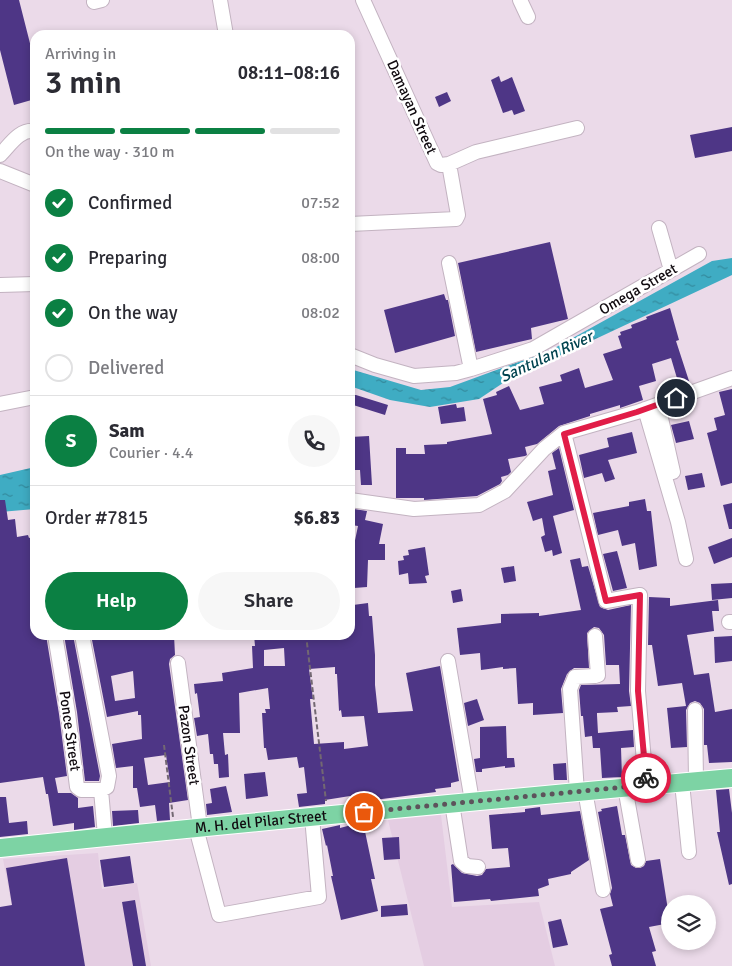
<!DOCTYPE html>
<html lang="en">
<head>
<meta charset="utf-8">
<style>
	:root { --surface:#fff; --page:#f7f7f7; --text:#2b2b33; --muted:#7c7c81; --line:#e1e1e2; --accent:#0b8043 }
	body { margin:0; font-family:Signika,sans-serif; background:var(--page); color:var(--text); height:100vh; display:flex; flex-direction:column; font-size:19px; white-space:nowrap }
	* { box-sizing:border-box; margin:0 }
	p { font-size:16px; color:var(--muted) }
	.icon { flex:none; width:28px; height:28px; fill:none; stroke:currentColor; stroke-width:2; stroke-linecap:round; stroke-linejoin:round }
	.map { position:relative; flex:1; overflow:hidden }
	.drawer { position:absolute; left:30px; top:30px; width:325px; height:610px; display:flex; flex-direction:column; background:var(--surface); border-radius:15px; box-shadow:0 2px 8px #0003 }
	.drawer>* { flex:none }
	.buttons { position:absolute; left:661px; top:895px; display:grid; gap:10px }
	.buttons a { display:grid; place-items:center; width:55px; height:55px; border-radius:50%; background:var(--surface); box-shadow:0 2px 8px #0003; font-size:25px }
	.pin { position:absolute; display:grid; place-items:center; width:42px; height:42px; color:#fff; margin:-21px; border:2px solid #fff; border-radius:50%; box-shadow:0 1px 5px #0007 }
	.courier { position:absolute; display:grid; place-items:center; width:50px; height:50px; margin:-25px; border:4px solid #e11d48; border-radius:50%; background:#fff; color:#222; box-shadow:0 1px 6px #0007 }
	.headline em { font-style:normal; font-weight:600 }
	.headline div { display:flex; flex-direction:column-reverse }
	.headline { display:flex; align-items:center; justify-content:space-between; height:85px; padding:0 15px }
	h1 { font-size:32px; font-weight:600; line-height:38px }
	.bar { display:grid; grid-template-columns:repeat(4,1fr); gap:8px 5px; align-content:center; height:60px; padding:0 15px }
	.bar i { height:6px; border-radius:4px; background:var(--line) }
	.bar .current { background:var(--accent) }
	.bar p { grid-column:span 4 }
	.line { display:flex; align-items:center; gap:12px; padding:0 15px; border-top:1px solid var(--line) }
	.line div { flex:1 }
	.round { display:grid; place-items:center; flex:none; width:52px; height:52px; border-radius:26px; background:var(--page) }
	ol { padding:0 15px; list-style:none }
	li { display:flex; align-items:center; gap:15px; height:55px }
	li p { margin-inline-start:auto }
	li .icon { padding:5px; border-radius:50%; background:var(--accent); color:#fff; stroke-width:4 }
	li:last-child { color:var(--muted) }
	li i { width:28px; height:28px; border:2px solid var(--line); border-radius:50% }
	.button { display:flex; gap:10px; margin-top:auto; padding:10px 15px }
	.button a { flex:1; height:58px; border-radius:30px; background:var(--accent); color:#fff; font-size:20px; font-weight:600; line-height:58px; text-align:center }
	.button a+a { background:var(--page); color:var(--text) }
	.map>svg:first-child { display:block }
</style>
</head>
<body>
<div class="map">
<svg width="732" height="966" viewBox="0 0 732 966">
	<defs>
		<pattern id="water-ripples" width="26" height="14" patternUnits="userSpaceOnUse" patternTransform="scale(1.25)"><rect width="26" height="14" fill="#3facc3"/><path d="M2 4q2-2 4 0t4 0M15 11q2-2 4 0t4 0" fill="none" stroke="#338a9d"/></pattern>
	</defs>
	<rect width="100%" height="100%" fill="#ebdae9"/>
	<path fill="#e4cde2" d="M441,815L452,907L539,902L555,966H424L388,820Z
		M98,853L102,889L137,883L151,966H23L3,859Z"/>
	<path fill="url(#water-ripples)" d="M732,258V275L506,381L479,399L430,407L390,400L350,386V369L421,390L450,387L551,350L712,261Z
		M35,467V509L0,512V475Z"/>
	<g fill="none" stroke-linecap="round" stroke-linejoin="round">
		<path stroke="#3facc3" stroke-width="3" d="M154,35L155,32"/>
	</g>
	<path fill="#4e3686" fill-rule="evenodd" d="M0,0H19L35,63V99L14,105L0,50Z
		M499,76L501,82L512,77L525,111L514,115L512,110L503,113L491,80Z
		M447,92L451,101L439,107L435,97Z
		M732,127V151L695,158L690,135Z
		M550,242L568,319L531,328L532,339L476,352L458,263Z
		M444,294L446,300H448L455,336L395,353L384,310Z
		M670,308L679,340L676,341L689,381L679,385L671,358L652,364L656,381L639,386L643,400L620,408V405L590,414V416L559,426L537,444L525,447L527,455L525,456L508,459L511,472L508,475L501,477L502,481L500,484L477,496L424,500V498H396V448H406V454H425L424,445L447,444V442L492,434L483,399L497,395L496,392L509,386L520,410L544,404L539,387L562,381L560,375L579,368L585,388L613,380L603,354L622,348L618,336L621,335L620,332L632,328L631,325L647,319L646,317Z
		M732,389V483L721,486L707,433L717,430L714,418L725,415L719,392Z
		M350,395H356L388,405L385,415L350,404Z
		M456,404L457,408L464,407L466,421L441,424L438,407Z
		M689,421L694,439L676,443L671,425Z
		M632,432L637,453L608,460L615,479L605,482L602,473L584,478L579,455L609,447L607,438Z
		M369,436L372,485H361L360,470H350V437Z
		M559,448L574,510L553,516L562,553L553,556L552,550L545,552L541,537L545,535L542,518L533,521L527,502L553,495L548,471L556,469L552,453Z
		M702,473L705,487L688,490L685,476Z
		M645,499L647,511H651L657,566L639,570L635,543L622,546L618,530L598,535L593,513L629,506V502Z
		M0,500H5L8,520L15,519L17,537L28,535L29,538L32,537L35,562V635H46L59,714L67,776L55,778L58,793H71L78,798V808L93,806L95,827L74,830V823L53,826L48,794H46L43,777L0,783Z
		M732,503V529H729L723,505Z
		M354,509L367,511L365,520L383,524L379,544H385V560H368L367,587L354,588L350,551L353,550L358,526L351,525Z
		M732,538V557L714,564L708,547Z
		M425,547L429,575L425,576L427,583L409,584L408,573L399,575L398,561L404,560L403,556L409,555L408,550Z
		M617,551L627,588L613,591L603,554Z
		M580,558L582,567L588,566L600,607L608,610L631,605L629,691L631,706L617,707L618,712L597,713V715L598,733L633,730L634,747L621,748L622,777L602,778L600,748H593L592,736L585,737L583,716H581L579,690L581,685L620,684L619,665H606L604,635L599,628L594,627L587,633L589,668H574L567,674L561,689L563,713L533,715V703L518,704L516,668L503,669V667L481,670L480,653L460,655L457,628L501,623V614L539,613V616L581,610L570,560Z
		M514,566L516,581L504,583L501,568Z
		M732,583V598L712,600L711,584Z
		M461,589L463,601L453,603L451,591Z
		M649,597L670,598V606L718,600L719,611H712L714,631L687,635L694,675L709,673L715,712L732,709V762L709,763L707,745H704V709L700,703L695,701L690,703L686,710L687,747L671,748L667,708L686,706L682,683L658,686L652,645H648Z
		M368,603L369,616H372L375,655V685L378,713L413,711L406,673L440,666L459,781L451,783V787L435,789L436,792L359,802L358,799L351,800L350,796L325,800V804L299,807L297,794L307,793L304,767L299,768L297,757L268,760L266,748H264L262,713H266L265,709H270L268,688L239,693L240,733H223L225,755L228,754L229,777L219,778L218,764H214L213,754H210L208,734L197,736L194,718L200,717L197,693L195,694L194,684L223,681L222,673L253,668L252,646H255L254,635H350V618H354L353,605ZM284,648L285,666H264V650ZM335,667V674H337L339,711L341,710L342,717L364,716L368,746L344,749V742L314,744L310,699H313L309,669Z
		M64,635H73L100,776L99,781H85L77,712Z
		M91,635H174L175,655L170,659L169,664L188,800L169,803L170,820L157,821L155,805L140,807L137,788H133V766L116,768L112,744L142,739L141,715H138V711L107,717ZM133,671L135,698L115,701L111,676ZM166,755L170,782L148,785L144,758Z
		M732,636V661L715,663L714,637Z
		M477,699L484,720L468,726L464,703Z
		M506,726L507,758H514L515,767L505,768V766L482,769V772H476L474,759L480,758V727Z
		M566,763L567,780H554L553,764Z
		M265,772L268,796L246,799L244,774Z
		M226,786L232,812L207,815L206,804L212,803L210,789Z
		M729,789L732,813V884L729,885L717,832H720L716,790Z
		M0,797H6L9,823L27,821L28,834L0,837Z
		M617,806L622,835H625L631,865L636,868H640L644,866L646,861L660,859L670,923L649,927L656,951L652,952L656,966H612L609,955L612,954L600,909L613,906L610,894L612,888L598,812L602,811L601,809Z
		M540,807L541,815L580,811L589,860L571,872V874L548,879L549,885L538,889L539,896L491,901L490,899L454,902L451,865L453,864L462,873L477,876L482,875L486,869L510,867L508,848L492,849L489,815L525,812V809Z
		M138,810L139,823L113,826L112,811Z
		M363,822L375,879H371L378,911L341,920L331,876H333L327,845L326,846L322,829L340,825V828Z
		M399,837L400,859L384,860L382,838Z
		M130,856L134,883L104,887L100,860Z
		M67,858L85,966H0V907L12,905L6,868Z
		M135,900L146,966H133L122,902Z
		M407,904L408,915L381,917V906Z
		M561,919L568,945L553,948L548,922Z"/>
	<g fill="none" stroke-linecap="round" stroke-linejoin="round">
		<g stroke="#c3b3c1" stroke-width="16">
			<path id="minor" d="M220,0L226,35
				M363,0L437,163L441,165L449,164L476,152L577,128
				M520,0L528,17
				M94,2L102,0
				M0,155C10,145 19,129 35,131
				M0,171L35,185
				M350,224L456,219L458,215L449,164
				M659,228L671,270
				M449,263L471,369
				M0,285L35,284
				M350,355L375,365L414,376L456,373L471,369L533,349L699,254
				M0,404L35,397
				M658,405L673,472
				M645,409L678,522L686,559
				M564,433L606,601L640,595L638,691L646,785
				M350,500L414,509L479,505L505,491L544,449L564,433L637,412L732,378
				M729,622H732
				M55,635L68,713L77,787L81,790H101L105,836
				M82,635L109,776L107,787L101,790
				M448,661L472,801
				M178,663L200,827
				M695,710L696,781
				M682,783L689,852
				M625,787L638,860
				M585,791L603,890
				M577,792L570,689L575,677L595,676L598,675L595,636
				M452,803L461,861L467,866L478,867
				M196,828L219,915L319,897L312,817"/>
		</g>
		<g stroke="#fff" stroke-width="20">
			<g id="major">
				<path id="s1" d="M0,848C244,822 488,800 732,778"/>
			</g>
		</g>
		<path stroke="#736872" stroke-width="2" stroke-dasharray="5 2.5" stroke-linecap="butt" d="M306,635L326,801
			M164,745L173,817"/>
		<use href="#minor" stroke="#fff" stroke-width="14"/>
		<use href="#major" stroke="#7dd3a4" stroke-width="18"/>
	</g>
	<g fill="none" stroke-linecap="round" stroke-linejoin="round">
		<path stroke="#5d535b" stroke-width="5" stroke-dasharray="0 9" d="M364,812L646,785V778"/>
		<path stroke="#e11d48" stroke-width="6" d="M646,778L638,691L640,595L606,601L564,434L637,412L676,398"/>
	</g>
	<g text-anchor="middle" stroke-width="5" stroke-linejoin="round" paint-order="stroke">
		<g font-size="15" fill="#100a0f" stroke="#fff">
			<text transform="translate(412 107) rotate(66)" y="5">Damayan Street</text>
			<text transform="translate(638 289) rotate(-30)" y="5">Omega Street</text>
			<text transform="translate(70 731) rotate(82)" y="5">Ponce Street</text>
			<text transform="translate(189 745) rotate(82)" y="5">Pazon Street</text>
			<text dy="5" stroke="none"><textPath href="#s1" startOffset="262">M. H. del Pilar Street</textPath></text>
		</g>
		<g font-size="16" font-style="italic" fill="#00434f" stroke="#fff">
			<text transform="translate(546 356) rotate(-25)" y="6">Santulan River</text>
		</g>
	</g>
</svg>
<div class="buttons">
<a><svg class="icon" aria-label="layers" viewBox="0 0 24 24"><path d="M12 4l9 5-9 5-9-5zM3 14l9 5 9-5"/></svg></a>
</div>
<div class="pin" style="left:364px;top:812px;background:#ea580c"><svg class="icon" aria-label="bag" viewBox="0 0 24 24"><path d="M5 8h14l-1 12H6zM9 8a3 3 0 0 1 6 0"/></svg></div>
<div class="pin" style="left:676px;top:398px;background:#1f2937"><svg class="icon" aria-label="home" viewBox="0 0 24 24"><path d="M3 11l9-7 9 7M6 9v11h12V9"/></svg></div>
<div class="courier" style="left:646px;top:778px"><svg class="icon" aria-label="bike" viewBox="0 0 24 24"><circle cx="6" cy="16" r="4"/><circle cx="18" cy="16" r="4"/><path d="M6 16l4-8h5l3 8M10 8l3 8H6M13 5h3"/></svg></div>
<section class="drawer">
<div class="headline"><div><h1>3 min</h1><p>Arriving in</p></div><em>08:11–08:16</em></div>
<div class="bar"><i class="current"></i><i class="current"></i><i class="current"></i><i></i><p>On the way · 310 m</p></div>
<ol>
<li><svg class="icon" aria-label="check" viewBox="0 0 24 24"><path d="M5 12l5 5 9-10"/></svg>Confirmed<p>07:52</p></li>
<li><svg class="icon" aria-label="check" viewBox="0 0 24 24"><path d="M5 12l5 5 9-10"/></svg>Preparing<p>08:00</p></li>
<li><svg class="icon" aria-label="check" viewBox="0 0 24 24"><path d="M5 12l5 5 9-10"/></svg>On the way<p>08:02</p></li>
<li><i></i>Delivered</li>
</ol>
<div class="line" style="height:90px"><b class="round" style="background:var(--accent);color:#fff">S</b><div><b>Sam</b><p>Courier · 4.4</p></div><a class="round"><svg class="icon" aria-label="phone" viewBox="0 0 24 24"><path d="M5 4h4l2 5-3 2q2 4 5 5l2-3 5 2v4C11 20 4 13 5 4z"/></svg></a></div>
<div class="line" style="height:65px"><div>Order #7815</div><b>$6.83</b></div>
<div class="button"><a>Help</a><a>Share</a></div>
</section>
</div>
</body>
</html>
